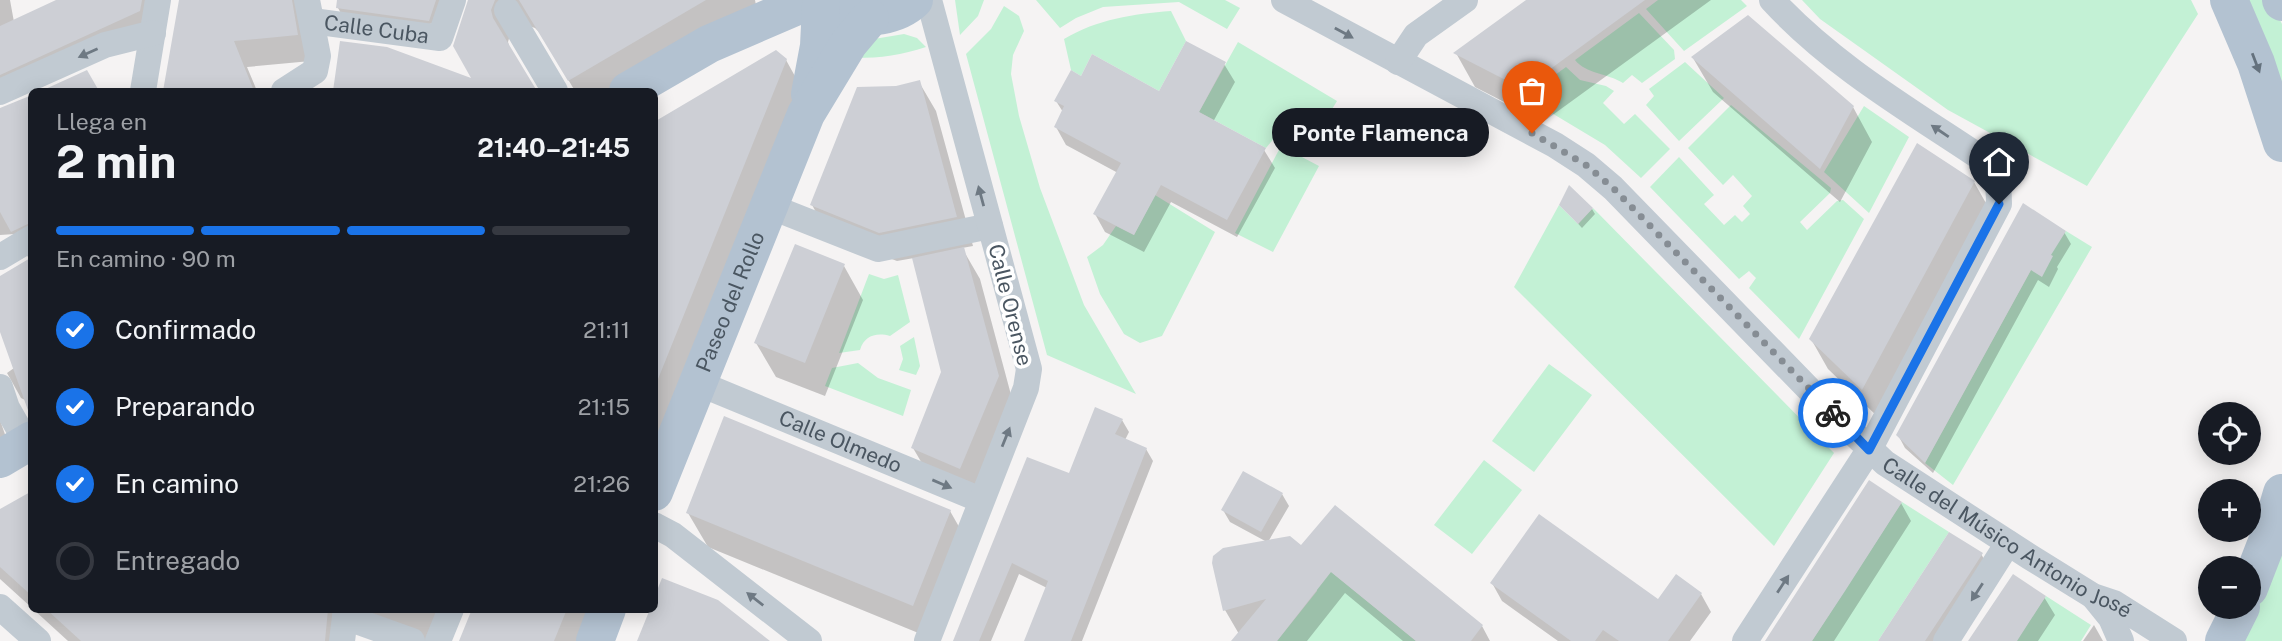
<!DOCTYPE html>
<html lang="es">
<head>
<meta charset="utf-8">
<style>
	:root { --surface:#171b24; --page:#20242c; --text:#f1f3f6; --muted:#9ea1a6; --line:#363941; --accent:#1a73e8 }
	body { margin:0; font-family:"Public Sans",sans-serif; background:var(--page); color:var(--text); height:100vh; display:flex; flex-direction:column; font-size:26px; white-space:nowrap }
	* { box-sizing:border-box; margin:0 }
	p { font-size:23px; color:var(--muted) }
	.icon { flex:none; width:38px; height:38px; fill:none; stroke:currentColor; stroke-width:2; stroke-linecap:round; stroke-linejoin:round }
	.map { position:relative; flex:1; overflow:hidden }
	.drawer { position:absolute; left:28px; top:88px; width:630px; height:525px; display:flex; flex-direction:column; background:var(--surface); border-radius:10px; box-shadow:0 4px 18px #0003 }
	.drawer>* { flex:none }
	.tools { position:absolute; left:2198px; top:402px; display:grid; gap:14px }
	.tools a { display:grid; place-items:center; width:63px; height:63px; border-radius:50%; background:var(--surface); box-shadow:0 4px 18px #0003; font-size:35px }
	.pin { position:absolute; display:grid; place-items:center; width:60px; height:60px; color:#fff; margin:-72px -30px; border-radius:50% 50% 50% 0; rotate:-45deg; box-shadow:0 0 7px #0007 }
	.pin .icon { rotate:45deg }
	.courier { position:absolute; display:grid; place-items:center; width:70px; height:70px; margin:-35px; border:5px solid #1a73e8; border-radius:50%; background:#fff; color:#222; box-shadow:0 2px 9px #0007 }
	.bubble { position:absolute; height:49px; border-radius:24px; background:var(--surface); box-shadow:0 4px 18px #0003; font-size:23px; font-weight:700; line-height:49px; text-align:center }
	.overview em { font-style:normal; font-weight:700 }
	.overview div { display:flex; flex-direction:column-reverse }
	.overview { display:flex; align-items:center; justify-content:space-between; height:119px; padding:0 28px }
	h1 { font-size:46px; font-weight:700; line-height:52px }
	.bar { display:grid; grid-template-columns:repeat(4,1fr); gap:10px 7px; align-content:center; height:84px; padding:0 28px }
	.bar i { height:9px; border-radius:5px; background:var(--line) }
	.bar .active { background:var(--accent) }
	.bar p { grid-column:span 4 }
	ol { padding:0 28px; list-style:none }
	li { display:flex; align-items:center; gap:21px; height:77px }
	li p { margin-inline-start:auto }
	li .icon { padding:7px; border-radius:50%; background:var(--accent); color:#fff; stroke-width:4 }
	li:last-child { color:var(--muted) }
	li i { width:38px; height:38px; border:4px solid var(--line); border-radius:50% }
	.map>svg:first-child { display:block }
</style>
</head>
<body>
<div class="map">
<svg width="2282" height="641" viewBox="0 0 2282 641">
	<rect width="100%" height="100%" fill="#f5f3f3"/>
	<path fill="#c3f1d5" d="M955,0H984L978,16L960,35Z
		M1036,0H1225L1240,8L1227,29L1179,2L1103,7L1076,18L1060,28Z
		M1658,0H1741L1747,6L1684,51L1646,9Z
		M1802,0H2191L2198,14L2087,186L1948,110L1820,19Z
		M2243,0H2270L2282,24V95Z
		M1004,6L1019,16L1024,31L1013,55L1011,74L1019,116L1040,188L1084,305L1136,394L1047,355L966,54L991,29Z
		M1171,11L1186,41L1159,91L1092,54L1081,76L1071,70L1064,39C1098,19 1133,14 1171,11Z
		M1639,13L1674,50L1675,59L1642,83L1632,75L1623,83C1607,73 1586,74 1575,60Z
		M904,34L917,38L926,47C902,55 881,58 855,58L874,39Z
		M1238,42L1337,101L1310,145L1280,131L1266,148L1199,112Z
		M1685,62L1724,98L1679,141L1646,105L1654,96L1649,89Z
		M1566,67L1580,80L1606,86L1614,91L1603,103L1624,124L1635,114L1670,149L1641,178L1605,145L1525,97Z
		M1731,105L1831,188L1830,193L1800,222L1807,230L1837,201L1843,200L1864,219L1799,339L1749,288L1756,278L1749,271L1739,279L1650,187L1679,157L1714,195L1704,204L1724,225L1735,215L1742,222L1750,214L1743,206L1752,196L1733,175L1723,185L1688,148Z
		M1864,106L1909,137L1869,213L1824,172Z
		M1281,146L1319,166L1273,252L1235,233Z
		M1155,195L1215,232L1162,336L1140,343L1124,334L1100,294L1087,257L1103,245L1116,226L1134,235Z
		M1559,205L1578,224L1593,208L1834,453L1774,546L1514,287Z
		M2066,231L2092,247L1953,485L1925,463L2031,270L2052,256L2025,241L2060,239Z
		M869,274L884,279L898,275L910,322L890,336C876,332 864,336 860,350L839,353Z
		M914,337L920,366L916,375L899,370L903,359L900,346Z
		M858,363L878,378L911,390L903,416L825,386L832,368Z
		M1549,364L1592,395L1534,472L1492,441Z
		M1484,460L1522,490L1472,554L1434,525Z
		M1902,502L1949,532L1878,641H1812Z
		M2282,541V641H2240Z
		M1314,558L1416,641H1277L1317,591Z
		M2046,596L2091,625L2081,641H2016Z"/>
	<path fill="#0003" d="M0,0H10L14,22L60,0H158L152,33L0,101Z
		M180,0H304L311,61L247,67L257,91H164Z
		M338,0H464L452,21L353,34L338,8Z
		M470,0H755L757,10L620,91H575L540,33L535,28L526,25L510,35L508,42L510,49L535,91H335L475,81Z
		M1529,0H1711L1543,122L1475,87L1456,53Z
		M1693,58L1853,107L1872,142L1840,202L1713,92Z
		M786,60L801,87L654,454V124Z
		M1224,64L1235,82L1213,122L1264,150L1275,168L1237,237L1171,202L1144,252L1105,232L1095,214L1118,173L1066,145L1056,127L1063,112L1056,101L1082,78L1160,93Z
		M919,82L936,111L973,246L962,248L980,279L1014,406L977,497L930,477L913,448L943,373L914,258L897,261L829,235L812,205L896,87Z
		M32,97V254L28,257L15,234L0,235V115Z
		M1974,182L1991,212L1879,418L1828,369L1811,339Z
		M1561,205L1592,209L1595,214L1582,228Z
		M2024,205L2064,232L2071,244L2057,267L2058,269L2049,287L2038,280L1933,473L1905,448L1898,435Z
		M844,266L863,300L825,396L776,377L756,343Z
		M0,278L25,400L21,398L7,373L14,368L0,327Z
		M0,420L9,446L0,451Z
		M1122,420L1129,432L1125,440L1146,449L1153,461L1082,641H1026L1047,588L1019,574L991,641H955L1070,475Z
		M32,493V608L0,579V512Z
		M1282,494L1289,506L1268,542L1302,548L1335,507L1482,626L1490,641H1403L1345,593L1307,641H1233L1239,634L1225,610L1267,542L1230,522L1223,510Z
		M1901,503L1911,521L1834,641H1767Z
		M950,511L970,546L933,639L708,547L688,513Z
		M1981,554L1992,572L1946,641H1880Z
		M1492,583L1658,601L1701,594L1711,612L1690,641H1558L1502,601Z
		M2044,597L2055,615L2038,641H1971Z
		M33,609H347L343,641H68Z
		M368,609H458L445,641H396L384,637Z
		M474,609H593L580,641H462Z
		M2094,625L2103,641H2083Z"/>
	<path fill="#cdcfd5" d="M56,0H142L140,11L0,75V26Z
		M179,0H292L298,35L234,41L254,91H163Z
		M337,0H436L429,21L336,8Z
		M468,0H495L491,10L493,18L537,91H333L340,41L387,47L471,78L453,46Z
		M519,0H706L568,81Z
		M1526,0H1645L1523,89L1453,53Z
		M1748,15L1854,106L1820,169L1691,57Z
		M1186,41L1226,62L1199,112L1266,148L1227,220L1161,185L1134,235L1093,214L1121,163L1054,127L1064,106L1054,101L1071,70L1081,76L1092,54L1159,91Z
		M776,50L787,59L654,389V122Z
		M87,70L99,91H41Z
		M920,80L957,217L879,233L810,205L857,87L896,86Z
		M32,95V222L11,232L0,212V108Z
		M1917,143L1975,181L1862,390L1809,339Z
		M1569,185L1593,208L1578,224L1559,205Z
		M2023,203L2066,231L2051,255L2053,256L2042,277L2031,270L1925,463L1896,435Z
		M795,244L845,264L805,363L754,343Z
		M964,247L999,376L960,469L911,448L941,372L912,258Z
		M32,257V416H30L0,332V276Z
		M1095,407L1123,419L1115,434L1147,448L1071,641H1024L1048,581L1012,563L979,641H953L1027,457L1069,473Z
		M724,416L951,510L913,606L686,513Z
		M1243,471L1283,493L1261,532L1221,510Z
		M1869,480L1902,502L1845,591L1812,641H1765Z
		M32,491V596L0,567V509Z
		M1335,505L1483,625L1471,641H1416L1331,572L1277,641H1231L1266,599L1223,611L1212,563L1213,556L1223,548L1290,536L1301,545Z
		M1539,514L1658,599L1676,574L1702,593L1668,641H1619L1603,630L1595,641H1571L1490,583Z
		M1949,532L1983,553L1970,573L1925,641H1878Z
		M2013,574L2046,596L2017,641H1968Z
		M662,578L718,600L770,641H637L650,609H654V598Z
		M46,609H328L325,641H81Z
		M472,609H567L554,641H459Z"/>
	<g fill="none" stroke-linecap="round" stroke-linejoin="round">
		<g stroke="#c1cad2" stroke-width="26">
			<path id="s1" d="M1284,0L1555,145L1586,165L1613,188L1834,415L1885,463L2030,557L2093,596L2114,603L2174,641"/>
			<path d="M507,10L555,91"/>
			<path id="s2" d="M312,21L440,38L453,0"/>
			<path d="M1398,62L1416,35L1465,0"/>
			<path d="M143,91L158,0"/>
			<path d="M284,91L315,71L318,56L307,0"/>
			<path d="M0,92L105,45L153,33"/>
			<path d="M769,206L878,249L990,226"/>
			<path d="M0,257L32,238"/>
			<path id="s3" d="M698,383L981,500"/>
			<path d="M0,387L7,408L27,443"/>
			<path d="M654,525L673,535L809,641"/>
			<path d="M2094,597L2111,618L2121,641"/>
			<path d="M0,607L38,641"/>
			<path d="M345,617L412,641"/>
			<path d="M342,641L346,609"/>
			<path d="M438,641L451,609"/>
			<path d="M927,641L1026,388L1029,369L929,0"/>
			<path d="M1745,641L1869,450L1999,204C1999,179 1996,173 1978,156C1906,108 1831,64 1772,0"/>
			<path d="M1946,641L2008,543"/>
		</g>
		<g stroke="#b3c2d1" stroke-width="38">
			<path d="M2229,0L2256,63L2282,143"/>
			<path d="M2281,0L2282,2"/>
			<path d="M844,15C868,18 895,18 914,0"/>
			<path d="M628,91L709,44L811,0"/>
			<path d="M810,94L819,46L821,5"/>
			<path d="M0,459L32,440"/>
			<path id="s4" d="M654,492L806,114L849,43L870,18"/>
			<path d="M2249,588L2270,534L2282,493"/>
			<path d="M595,641L607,609"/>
			<path d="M2224,641L2241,607"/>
		</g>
	</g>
	<defs><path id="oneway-solid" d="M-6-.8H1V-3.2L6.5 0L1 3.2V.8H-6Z" transform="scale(1.75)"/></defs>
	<g fill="#6e7983">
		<use href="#oneway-solid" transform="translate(1344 33) rotate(29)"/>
		<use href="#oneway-solid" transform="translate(88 53) rotate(156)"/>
		<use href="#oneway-solid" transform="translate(1940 131) rotate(-146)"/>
		<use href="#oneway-solid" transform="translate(981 196) rotate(-105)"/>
		<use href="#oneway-solid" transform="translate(1006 437) rotate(-68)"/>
		<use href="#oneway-solid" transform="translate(942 484) rotate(23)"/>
		<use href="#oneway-solid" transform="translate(1783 584) rotate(-57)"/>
		<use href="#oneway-solid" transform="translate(1977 592) rotate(123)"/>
		<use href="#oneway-solid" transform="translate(755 599) rotate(-142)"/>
	</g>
	<use fill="#64717d" href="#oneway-solid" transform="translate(2256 63) rotate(69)"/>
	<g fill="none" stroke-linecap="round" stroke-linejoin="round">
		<path stroke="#868d94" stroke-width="7" stroke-dasharray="0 12.6" d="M1532,133L1586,165L1613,188L1833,413"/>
		<path stroke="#1a73e8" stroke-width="9" d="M1833,413L1869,450L1999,204"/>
	</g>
	<g text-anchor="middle" stroke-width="7" stroke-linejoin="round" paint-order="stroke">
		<g font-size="21" fill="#4a5661" stroke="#fff">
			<text dy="7" stroke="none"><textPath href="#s2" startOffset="65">Calle Cuba</textPath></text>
			<text dy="7" stroke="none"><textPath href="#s4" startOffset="205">Paseo del Rollo</textPath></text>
			<text transform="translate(1010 305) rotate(76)" y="7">Calle Orense</text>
			<text dy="7" stroke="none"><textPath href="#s3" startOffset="154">Calle Olmedo</textPath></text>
			<text dy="7" stroke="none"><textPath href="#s1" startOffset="910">Calle del Músico Antonio José</textPath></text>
		</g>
	</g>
</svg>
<div class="tools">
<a><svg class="icon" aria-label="locate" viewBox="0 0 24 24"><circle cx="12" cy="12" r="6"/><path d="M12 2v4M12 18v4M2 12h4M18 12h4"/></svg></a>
<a>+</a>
<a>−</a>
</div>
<div class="pin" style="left:1532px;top:133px;background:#ea580c"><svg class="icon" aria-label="bag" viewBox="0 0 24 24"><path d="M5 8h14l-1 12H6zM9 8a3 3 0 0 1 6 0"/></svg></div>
<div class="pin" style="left:1999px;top:204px;background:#1f2937"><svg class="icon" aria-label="home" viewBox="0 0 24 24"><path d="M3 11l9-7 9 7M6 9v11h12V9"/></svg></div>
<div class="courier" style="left:1833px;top:413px"><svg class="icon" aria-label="bike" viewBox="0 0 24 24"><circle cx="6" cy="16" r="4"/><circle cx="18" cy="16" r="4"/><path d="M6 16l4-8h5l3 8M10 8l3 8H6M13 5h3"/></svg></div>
<div class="bubble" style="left:1272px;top:108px;width:217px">Ponte Flamenca</div>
<section class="drawer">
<div class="overview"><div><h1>2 min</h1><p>Llega en</p></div><em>21:40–21:45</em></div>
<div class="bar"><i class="active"></i><i class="active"></i><i class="active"></i><i></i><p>En camino · 90 m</p></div>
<ol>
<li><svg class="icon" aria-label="check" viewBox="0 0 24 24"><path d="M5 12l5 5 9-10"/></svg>Confirmado<p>21:11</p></li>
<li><svg class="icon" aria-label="check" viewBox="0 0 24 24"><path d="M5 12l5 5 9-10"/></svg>Preparando<p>21:15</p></li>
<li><svg class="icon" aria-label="check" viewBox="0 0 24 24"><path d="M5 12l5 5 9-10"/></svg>En camino<p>21:26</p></li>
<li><i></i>Entregado</li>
</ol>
</section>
</div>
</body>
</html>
